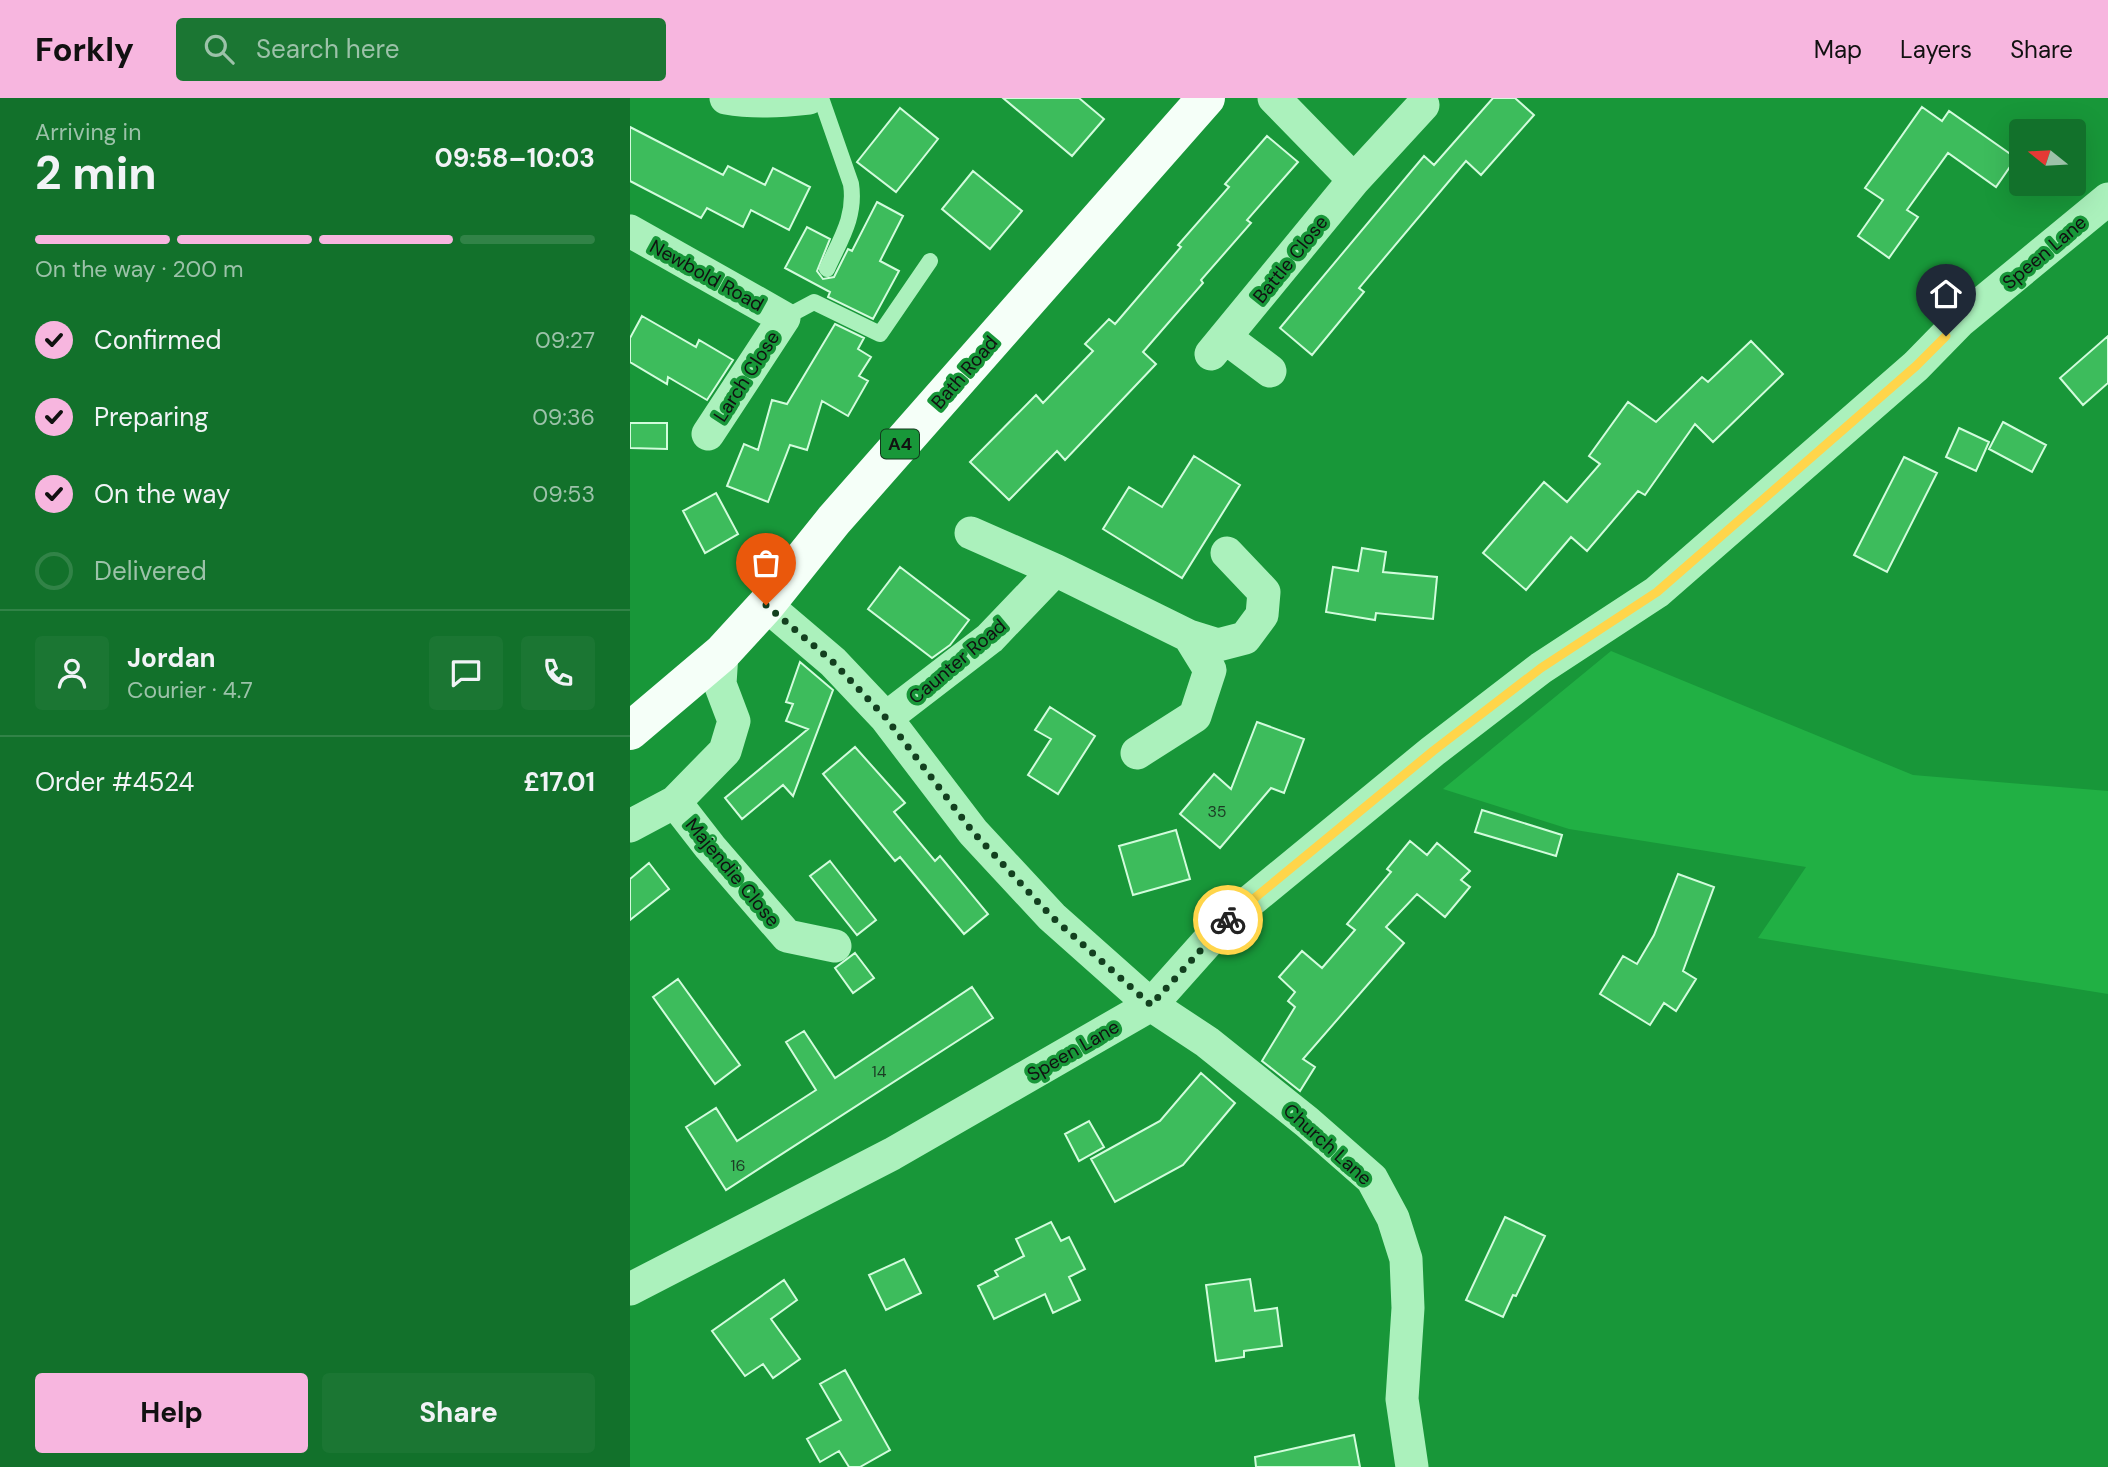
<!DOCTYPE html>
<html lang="en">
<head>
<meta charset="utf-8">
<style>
	:root { --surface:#12712b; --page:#1b7633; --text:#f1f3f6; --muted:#9cc2a9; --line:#318347; --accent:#f7b6df }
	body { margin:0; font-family:"DM Sans",sans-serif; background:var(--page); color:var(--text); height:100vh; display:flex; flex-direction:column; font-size:26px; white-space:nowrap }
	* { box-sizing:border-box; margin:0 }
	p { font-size:23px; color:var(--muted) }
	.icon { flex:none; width:38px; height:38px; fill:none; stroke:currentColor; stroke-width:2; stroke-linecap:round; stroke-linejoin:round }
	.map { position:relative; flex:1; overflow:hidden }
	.sheet { display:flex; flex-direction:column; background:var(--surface); width:630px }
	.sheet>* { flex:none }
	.needle { width:46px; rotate:288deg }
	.controls { position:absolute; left:1379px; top:21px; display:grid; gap:14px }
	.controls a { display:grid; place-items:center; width:77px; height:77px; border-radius:7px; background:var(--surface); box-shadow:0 7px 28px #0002; font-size:35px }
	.pin { position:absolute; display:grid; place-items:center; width:60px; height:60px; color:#fff; margin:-72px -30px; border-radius:50% 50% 50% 0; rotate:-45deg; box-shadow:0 0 7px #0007 }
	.pin .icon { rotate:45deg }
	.courier { position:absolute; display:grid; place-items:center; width:70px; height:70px; margin:-35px; border:5px solid #ffd54a; border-radius:50%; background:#fff; color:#222; box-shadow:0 2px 9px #0007 }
	.headline em { font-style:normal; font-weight:700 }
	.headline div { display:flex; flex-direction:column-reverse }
	.headline { display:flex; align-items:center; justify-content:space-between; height:119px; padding:0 35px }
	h1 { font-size:46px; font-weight:700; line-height:52px }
	.bar { display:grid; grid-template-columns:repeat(4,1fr); gap:10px 7px; align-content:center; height:84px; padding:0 35px }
	.bar i { height:9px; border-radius:5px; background:var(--line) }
	.bar .on { background:var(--accent) }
	.bar p { grid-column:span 4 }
	.line { display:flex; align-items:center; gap:18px; padding:0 35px; border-top:2px solid var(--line) }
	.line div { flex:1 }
	.round { display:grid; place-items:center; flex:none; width:74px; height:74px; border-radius:7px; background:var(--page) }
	ol { padding:0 35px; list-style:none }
	li { display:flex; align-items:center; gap:21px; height:77px }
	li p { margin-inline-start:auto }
	li .icon { padding:7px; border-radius:50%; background:var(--accent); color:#111; stroke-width:4 }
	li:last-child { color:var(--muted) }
	li i { width:38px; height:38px; border:4px solid var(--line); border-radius:50% }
	.cta { display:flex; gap:14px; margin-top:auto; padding:14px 35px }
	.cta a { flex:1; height:80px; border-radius:7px; background:var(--accent); color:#111; font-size:28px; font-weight:700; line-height:80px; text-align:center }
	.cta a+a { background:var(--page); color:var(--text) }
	header { display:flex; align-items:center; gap:42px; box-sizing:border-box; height:98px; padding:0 35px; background:var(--accent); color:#111 }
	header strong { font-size:33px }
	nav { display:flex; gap:38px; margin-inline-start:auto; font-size:24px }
	.search { width:490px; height:63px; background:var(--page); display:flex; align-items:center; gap:18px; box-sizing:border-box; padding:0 24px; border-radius:7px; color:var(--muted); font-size:26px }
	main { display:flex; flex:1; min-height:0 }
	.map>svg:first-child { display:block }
</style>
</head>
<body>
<header>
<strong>Forkly</strong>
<div class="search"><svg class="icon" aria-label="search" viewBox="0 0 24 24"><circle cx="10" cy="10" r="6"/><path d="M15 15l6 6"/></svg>Search here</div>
<nav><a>Map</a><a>Layers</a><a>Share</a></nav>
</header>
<main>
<section class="sheet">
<div class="headline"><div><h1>2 min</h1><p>Arriving in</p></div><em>09:58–10:03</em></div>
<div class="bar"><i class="on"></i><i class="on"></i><i class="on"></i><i></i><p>On the way · 200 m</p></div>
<ol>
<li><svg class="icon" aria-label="check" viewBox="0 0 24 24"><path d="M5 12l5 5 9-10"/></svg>Confirmed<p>09:27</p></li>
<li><svg class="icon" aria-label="check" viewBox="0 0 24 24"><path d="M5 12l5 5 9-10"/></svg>Preparing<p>09:36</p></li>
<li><svg class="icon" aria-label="check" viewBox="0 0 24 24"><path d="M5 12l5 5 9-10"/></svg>On the way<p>09:53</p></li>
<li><i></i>Delivered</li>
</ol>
<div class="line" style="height:126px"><a class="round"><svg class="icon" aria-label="person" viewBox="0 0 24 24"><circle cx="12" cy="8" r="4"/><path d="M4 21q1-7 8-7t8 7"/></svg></a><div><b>Jordan</b><p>Courier · 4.7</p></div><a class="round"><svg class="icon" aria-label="chat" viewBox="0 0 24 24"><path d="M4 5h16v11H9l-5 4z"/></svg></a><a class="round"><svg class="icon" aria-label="phone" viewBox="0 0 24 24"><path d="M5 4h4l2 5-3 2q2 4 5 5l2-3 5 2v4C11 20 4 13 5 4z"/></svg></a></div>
<div class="line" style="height:91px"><div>Order #4524</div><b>£17.01</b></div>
<div class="cta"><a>Help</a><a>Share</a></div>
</section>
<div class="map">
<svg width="1478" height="1369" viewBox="0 0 1478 1369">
	<rect width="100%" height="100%" fill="#189739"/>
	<path fill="#21b044" d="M981,553L1283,677L1478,693V896L1128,840L1176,769L939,731L813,691Z"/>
	<path fill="#3dbc5c" stroke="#d2fcdc" stroke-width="2" d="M373,0H449L474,21L442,58Z
		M863,0H885L904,17L851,77L836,63L729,190L734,194L682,257L650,230L794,58L804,67Z
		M1292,9L1312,23L1319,13L1386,60L1366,89L1318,55L1277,112L1288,119L1259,160L1228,138L1253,102L1235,90Z
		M270,10L308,41L266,94L227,64Z
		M0,29L93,77L98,68L135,87L143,70L180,89L159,132L121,112L113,129L77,110L71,120L0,83Z
		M637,38L668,64L617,122L621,125L571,182L573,185L513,254L526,266L435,362L427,353L379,402L340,364L406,297L413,305L463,253L455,246L479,221L485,226L551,149L548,147L599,89L595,86Z
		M343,73L392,113L360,151L312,111Z
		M247,104L273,118L250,163L269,173L243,221L198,199L200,194L155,170L177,129L200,141L187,173L193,181L204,179L218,151L222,153Z
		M12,218L66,249L69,242L103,262L77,302L38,279L37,286L0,264V240Z
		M205,226L234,240L228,251L241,259L229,278L238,283L218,318L192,303L177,352L160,347L138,404L97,388L114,346L128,352L142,302L157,306Z
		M1478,238V285L1453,307L1430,280Z
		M1121,243L1153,276L1083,344L1065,326L1015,397L1008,393L957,453L941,439L896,492L853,455L914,384L937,404L970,366L959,358L998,304L1026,324L1072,279L1078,284Z
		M1373,324L1416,347L1402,374L1359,351Z
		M0,325H37V351L0,350Z
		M1329,330L1359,344L1346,373L1316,359Z
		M564,358L610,387L552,480L473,431L499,389L532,409Z
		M1274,359L1307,375L1257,474L1224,457Z
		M86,395L108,436L75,455L53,413Z
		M732,450L756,454L753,474L807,479L803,521L746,515L745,522L696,514L703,469L728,473Z
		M270,469L339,522L320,547L302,560L238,511Z
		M170,564L203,592L163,698L153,687L112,721L95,700L178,631L156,623L163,606L156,604Z
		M420,609L465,638L428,696L398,677L421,641L405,632Z
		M627,624L674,641L654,695L641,690L590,750L550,716L584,676L601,691Z
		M225,649L275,705L264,714L305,763L310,758L358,816L334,836L270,759L265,763L193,676Z
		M852,712L932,737L926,758L845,734Z
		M546,732L560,781L503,797L489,748Z
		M780,743L797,757L807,745L840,773L831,782L840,789L815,819L787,796L756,829L774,845L673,961L685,969L670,993L632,963L665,909L658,903L665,894L649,879L672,853L692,870L725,832L717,826L761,774L757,771Z
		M200,763L246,822L227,837L180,778Z
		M19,765L39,791L0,822V781Z
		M1048,776L1084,789L1053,873L1066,881L1046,913L1034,905L1020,927L970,896L993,858L1007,866L1024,837Z
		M225,855L244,880L223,895L205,870Z
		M48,881L110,967L85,986L23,899Z
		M342,889L363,920L96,1092L56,1029L86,1010L107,1043L186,992L156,944L174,933L205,980Z
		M571,975L605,1005L553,1067L485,1104L461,1061L530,1023Z
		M459,1023L474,1049L449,1063L435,1036Z
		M875,1119L915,1138L886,1198L883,1197L873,1219L836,1202Z
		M421,1124L431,1143L439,1139L455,1171L439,1179L450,1202L423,1215L415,1196L364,1221L348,1188L368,1178L365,1173L394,1158L386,1141Z
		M274,1161L291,1195L256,1212L239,1177Z
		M620,1181L625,1213L647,1210L652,1248L614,1253V1259L586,1263L576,1187Z
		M154,1182L167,1202L141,1221L170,1261L143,1280L133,1266L115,1278L82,1233Z
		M215,1272L260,1352L230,1369H219L209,1353L190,1364L177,1341L211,1322L190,1286Z
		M724,1337L730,1369H626L625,1359Z"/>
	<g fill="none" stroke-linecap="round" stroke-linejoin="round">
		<path stroke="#abf1bc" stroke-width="16" d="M191,0L221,86C226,119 210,142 197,171
			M154,220L184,204L250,236L300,163"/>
		<path stroke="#abf1bc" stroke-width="33" d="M96,0C124,5 150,3 179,0
			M644,0L724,82
			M0,133L154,220L78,336
			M596,240L640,273
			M581,256L724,82L793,7
			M341,435L425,472
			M136,507L203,564L256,620L343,734L422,819L521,907L577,944L677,1024L742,1081L763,1120L776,1161L778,1210L772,1301L782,1369
			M559,538L588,547L615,540L632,517L634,494L597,455
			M256,620L360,540L425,472L559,538L580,572L565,618L507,655
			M45,704L80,749L157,838L205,848
			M0,728L45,704L95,653L104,623L90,586L92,555
			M0,1191L262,1056L521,907L596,823L803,653L911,570L1027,494L1286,268L1330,223L1478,101"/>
		<path stroke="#f5fff8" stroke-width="38" d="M0,633L92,555L136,507L204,422L576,0"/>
	</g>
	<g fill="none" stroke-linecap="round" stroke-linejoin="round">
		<path stroke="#13401f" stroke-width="7" stroke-dasharray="0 12.6" d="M136,507L203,564L256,620L343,734L422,819L521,907L598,822"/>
		<path stroke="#ffd54a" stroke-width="9" d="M598,822L803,653L911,570L1027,494L1286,268L1316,238"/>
	</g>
	<g text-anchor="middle" stroke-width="7" stroke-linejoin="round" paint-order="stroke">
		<g font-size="16" fill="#1c3c24">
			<text x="587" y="719">35</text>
			<text x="249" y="979">14</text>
			<text x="108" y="1073">16</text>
		</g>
		<rect fill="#189739" stroke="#13391d" stroke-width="2" x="251" y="331.5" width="38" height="29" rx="5"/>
		<g font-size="18" font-weight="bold" fill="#111">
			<text x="270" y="352">A4</text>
		</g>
		<g font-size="19" fill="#111" stroke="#189739">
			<text transform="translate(1414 154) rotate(-40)" y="7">Speen Lane</text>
			<text transform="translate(660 161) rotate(-51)" y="7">Battle Close</text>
			<text transform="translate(77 177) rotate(29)" y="7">Newbold Road</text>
			<text transform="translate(334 274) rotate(-49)" y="7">Bath Road</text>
			<text transform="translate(116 278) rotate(-57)" y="7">Larch Close</text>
			<text transform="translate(327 563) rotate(-40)" y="7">Caunter Road</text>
			<text transform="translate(103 774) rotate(50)" y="7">Majendie Close</text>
			<text transform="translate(443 952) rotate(-30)" y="7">Speen Lane</text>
			<text transform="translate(698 1046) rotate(42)" y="7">Church Lane</text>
		</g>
	</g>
</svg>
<div class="controls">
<a><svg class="needle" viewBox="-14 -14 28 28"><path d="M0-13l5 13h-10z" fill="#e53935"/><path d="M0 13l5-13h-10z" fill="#9cc2a9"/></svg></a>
</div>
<div class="pin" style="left:136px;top:507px;background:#ea580c"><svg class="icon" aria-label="bag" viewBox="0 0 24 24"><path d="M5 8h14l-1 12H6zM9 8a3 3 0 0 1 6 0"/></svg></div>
<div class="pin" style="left:1316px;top:238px;background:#1f2937"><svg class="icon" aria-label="home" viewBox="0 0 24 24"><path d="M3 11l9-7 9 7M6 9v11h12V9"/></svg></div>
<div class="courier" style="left:598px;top:822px"><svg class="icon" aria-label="bike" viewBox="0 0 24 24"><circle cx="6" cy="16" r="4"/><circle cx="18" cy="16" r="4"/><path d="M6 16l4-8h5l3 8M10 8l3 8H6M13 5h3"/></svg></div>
</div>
</main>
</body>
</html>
